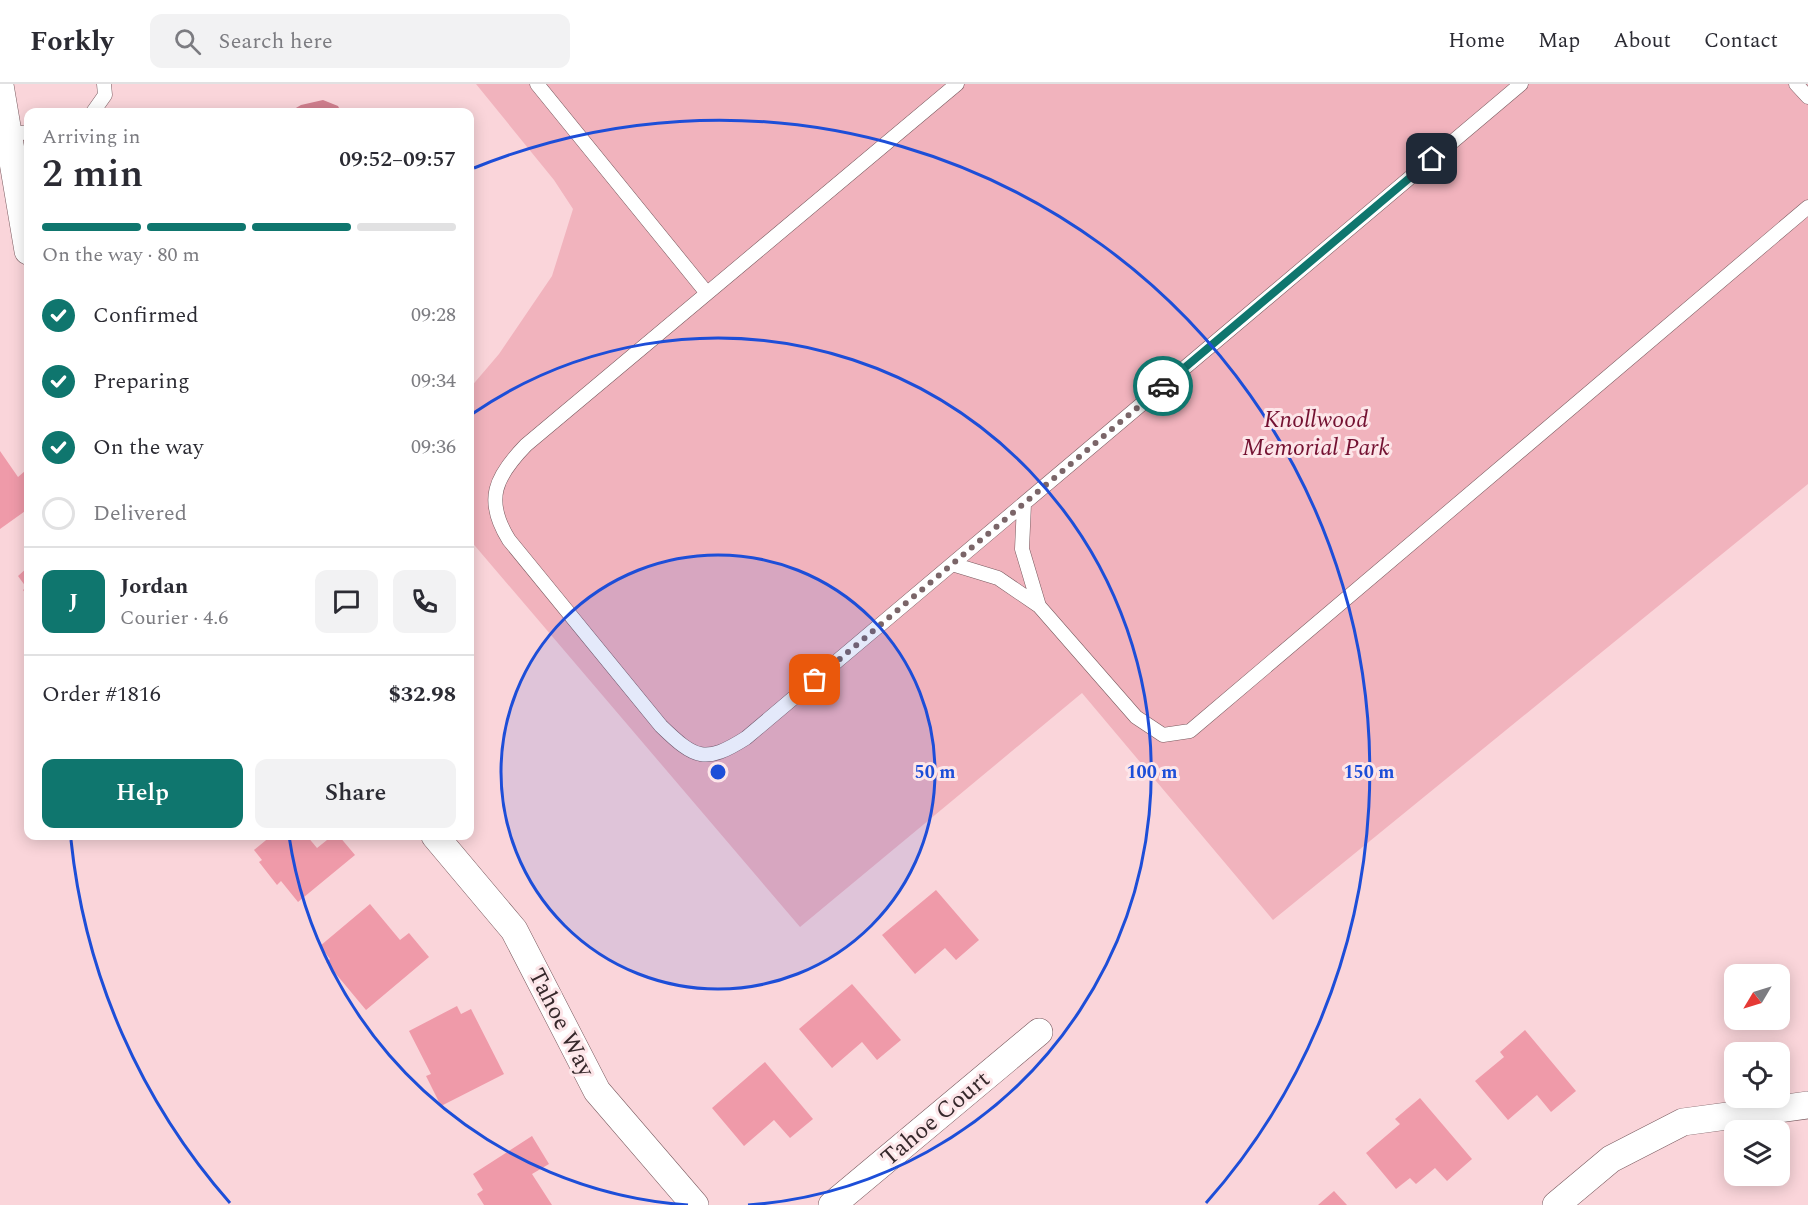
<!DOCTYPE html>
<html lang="en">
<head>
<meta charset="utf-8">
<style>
	:root { --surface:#fff; --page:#f2f2f3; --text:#2b2b33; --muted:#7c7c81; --line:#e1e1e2; --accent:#0f766e }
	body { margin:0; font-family:Spectral,serif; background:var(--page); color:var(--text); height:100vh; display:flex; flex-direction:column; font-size:22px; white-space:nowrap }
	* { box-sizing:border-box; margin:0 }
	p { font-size:20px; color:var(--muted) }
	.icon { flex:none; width:33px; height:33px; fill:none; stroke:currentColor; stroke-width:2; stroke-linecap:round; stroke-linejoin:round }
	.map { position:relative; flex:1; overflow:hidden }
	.panel { position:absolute; left:24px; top:24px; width:450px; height:732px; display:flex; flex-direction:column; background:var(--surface); border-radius:12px; box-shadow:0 3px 15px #0003 }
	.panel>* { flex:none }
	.needle { width:39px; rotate:232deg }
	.controls { position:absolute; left:1724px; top:880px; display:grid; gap:12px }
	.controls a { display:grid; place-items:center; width:66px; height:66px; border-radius:12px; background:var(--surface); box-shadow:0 3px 15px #0003; font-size:30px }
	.pin { position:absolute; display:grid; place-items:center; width:51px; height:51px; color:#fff; margin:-26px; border-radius:12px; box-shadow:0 3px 9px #0006 }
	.courier { position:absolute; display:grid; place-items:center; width:60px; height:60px; margin:-30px; border:4px solid #0f766e; border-radius:50%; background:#fff; color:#222; box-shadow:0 2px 8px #0007 }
	.headline em { font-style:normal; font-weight:600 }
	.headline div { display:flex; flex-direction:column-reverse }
	.headline { display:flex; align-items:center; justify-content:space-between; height:102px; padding:0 18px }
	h1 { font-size:39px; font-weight:600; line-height:45px }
	.bar { display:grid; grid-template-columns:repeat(4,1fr); gap:9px 6px; align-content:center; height:72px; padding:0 18px }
	.bar i { height:8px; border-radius:4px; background:var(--line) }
	.bar .current { background:var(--accent) }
	.bar p { grid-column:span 4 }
	.line { display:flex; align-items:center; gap:15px; padding:0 18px; border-top:2px solid var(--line) }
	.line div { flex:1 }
	.round { display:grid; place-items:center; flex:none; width:63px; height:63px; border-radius:12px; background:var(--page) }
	ol { padding:0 18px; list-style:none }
	li { display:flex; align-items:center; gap:18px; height:66px }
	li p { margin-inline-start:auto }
	li .icon { padding:6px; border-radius:50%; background:var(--accent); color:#fff; stroke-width:4 }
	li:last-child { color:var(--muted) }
	li i { width:33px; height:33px; border:3px solid var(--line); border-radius:50% }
	.action { display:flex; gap:12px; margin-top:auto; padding:12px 18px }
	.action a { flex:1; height:69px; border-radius:12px; background:var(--accent); color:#fff; font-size:24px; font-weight:600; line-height:69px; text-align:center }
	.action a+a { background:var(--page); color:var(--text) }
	header { display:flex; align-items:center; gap:36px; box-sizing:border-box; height:84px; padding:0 30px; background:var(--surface); border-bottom:2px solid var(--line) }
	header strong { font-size:28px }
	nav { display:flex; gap:33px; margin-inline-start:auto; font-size:21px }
	.search { width:420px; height:54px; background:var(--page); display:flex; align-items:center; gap:15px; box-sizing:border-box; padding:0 21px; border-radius:12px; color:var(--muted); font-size:22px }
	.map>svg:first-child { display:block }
</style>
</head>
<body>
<header>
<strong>Forkly</strong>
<div class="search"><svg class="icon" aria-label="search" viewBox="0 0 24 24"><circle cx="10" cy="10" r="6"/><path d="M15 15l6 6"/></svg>Search here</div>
<nav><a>Home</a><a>Map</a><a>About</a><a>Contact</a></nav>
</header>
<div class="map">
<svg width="1808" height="1121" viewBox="0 0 1808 1121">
	<rect width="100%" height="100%" fill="#fad5da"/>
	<path fill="#f1b3bd" d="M476,0H1808V400L1273,836L1082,609L800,843L470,456V304L499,270L552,192L573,125L554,96Z"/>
	<path fill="#d17f8e" d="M323,16L338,22L341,28H289L301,21Z"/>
	<path fill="#ef9aa9" d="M0,367L18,393L25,387L28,392V425L0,445Z
		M28,483V513L23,506L26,503L18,492Z
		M271,752H307L317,764L332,752H339L355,771L298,818L281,797L277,801L259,778L262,776L254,766Z
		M936,806L979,856L956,876L945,864L915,890L882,851Z
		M370,820L400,856L409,849L429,873L366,926L326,878L330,875L320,862Z
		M852,900L901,956L877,976L862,958L832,984L799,945Z
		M457,922L461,930L471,925L504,990L441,1022L426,992L431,990L409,947Z
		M1525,946L1576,1007L1551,1028L1537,1011L1508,1036L1475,997L1504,973L1500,968Z
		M765,978L813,1035L790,1054L774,1036L744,1062L712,1024Z
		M1420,1014L1472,1075L1447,1097L1435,1084L1416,1100L1410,1094L1396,1105L1366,1069L1400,1040L1395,1035Z
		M532,1052L549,1080L532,1090L552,1121H484L477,1110L483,1106L473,1090Z
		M1334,1107L1347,1121H1318Z"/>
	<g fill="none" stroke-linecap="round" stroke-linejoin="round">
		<g stroke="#795a5f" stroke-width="15">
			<path id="service" d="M537,0L706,208
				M957,0L526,361C495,393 484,416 509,456L661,642C695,675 705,680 746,654L1521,0
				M1796,0L1808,13
				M93,28L105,11L104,0
				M9,51L28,48
				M1024,420L1022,465L1039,522
				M952,480L998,494L1039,522L1136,633L1163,651L1190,647L1808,123"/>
		</g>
		<g stroke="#795a5f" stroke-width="28">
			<path id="minor" d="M0,1L28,167
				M435,752L514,846L597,1007L695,1121
				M832,1121L1039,948
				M1556,1121L1611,1075L1683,1038L1808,1021"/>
		</g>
		<use href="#service" stroke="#fff" stroke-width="14"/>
		<use href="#minor" stroke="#fff" stroke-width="27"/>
	</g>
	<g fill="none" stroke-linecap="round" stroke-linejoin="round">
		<path stroke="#7b6568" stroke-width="6" stroke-dasharray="0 10.8" d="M815,596L1163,302"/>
		<path stroke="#0f766e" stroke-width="8" d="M1163,302L1432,75"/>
	</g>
	<circle cx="718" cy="688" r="217" fill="#1d4ed8" fill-opacity=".12"/>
	<g fill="none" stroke="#1d4ed8" stroke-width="3">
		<circle cx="718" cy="688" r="217"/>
		<path d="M688 1121A434 434 0 0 1 289 752M472 330A434 434 0 1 1 748 1121"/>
		<path d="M230 1119A651 651 0 0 1 71 756M474 84A651 651 0 0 1 1206 1119"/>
	</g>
	<g text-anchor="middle" stroke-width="6" stroke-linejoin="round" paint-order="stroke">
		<g font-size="24" font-style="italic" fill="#741232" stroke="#fde6e9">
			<text x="1316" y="343">Knollwood<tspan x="1316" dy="28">Memorial Park</tspan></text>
		</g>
		<g font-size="24" fill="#36282b" stroke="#fde6e9">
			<text transform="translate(562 938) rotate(63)" y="8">Tahoe Way</text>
			<text transform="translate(935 1034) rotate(-40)" y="8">Tahoe Court</text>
		</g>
	</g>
	<circle cx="718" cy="688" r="9" fill="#1d4ed8" stroke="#fde6e9" stroke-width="3"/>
	<g font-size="18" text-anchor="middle" font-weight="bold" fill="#1d4ed8" stroke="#fde6e9" stroke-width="6" stroke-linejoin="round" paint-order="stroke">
		<text x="935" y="694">50 m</text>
		<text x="1152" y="694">100 m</text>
		<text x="1369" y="694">150 m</text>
	</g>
</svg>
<div class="controls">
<a><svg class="needle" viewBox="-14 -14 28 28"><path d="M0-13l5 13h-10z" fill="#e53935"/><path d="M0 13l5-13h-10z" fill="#7c7c81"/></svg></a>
<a><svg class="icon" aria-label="locate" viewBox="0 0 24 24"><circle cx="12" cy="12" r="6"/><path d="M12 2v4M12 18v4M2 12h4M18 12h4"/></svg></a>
<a><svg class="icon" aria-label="layers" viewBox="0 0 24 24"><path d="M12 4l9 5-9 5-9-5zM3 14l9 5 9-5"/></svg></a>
</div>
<div class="pin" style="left:815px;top:596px;background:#ea580c"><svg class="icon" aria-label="bag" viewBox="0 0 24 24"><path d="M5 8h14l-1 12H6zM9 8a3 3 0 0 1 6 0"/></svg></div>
<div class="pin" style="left:1432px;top:75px;background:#1f2937"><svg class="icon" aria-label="home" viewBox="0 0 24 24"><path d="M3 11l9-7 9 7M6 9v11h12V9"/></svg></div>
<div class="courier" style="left:1163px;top:302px"><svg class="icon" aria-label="car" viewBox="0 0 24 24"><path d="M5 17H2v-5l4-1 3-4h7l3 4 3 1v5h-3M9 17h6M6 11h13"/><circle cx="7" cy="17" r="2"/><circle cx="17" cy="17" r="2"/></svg></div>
<section class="panel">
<div class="headline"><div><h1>2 min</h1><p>Arriving in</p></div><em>09:52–09:57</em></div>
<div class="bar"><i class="current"></i><i class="current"></i><i class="current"></i><i></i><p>On the way · 80 m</p></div>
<ol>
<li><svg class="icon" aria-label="check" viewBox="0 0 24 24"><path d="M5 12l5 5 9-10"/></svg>Confirmed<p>09:28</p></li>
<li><svg class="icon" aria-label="check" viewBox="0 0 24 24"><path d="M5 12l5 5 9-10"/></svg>Preparing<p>09:34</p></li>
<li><svg class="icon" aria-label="check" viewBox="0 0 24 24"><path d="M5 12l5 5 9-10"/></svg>On the way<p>09:36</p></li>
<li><i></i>Delivered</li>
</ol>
<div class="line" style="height:108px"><b class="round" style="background:var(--accent);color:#fff">J</b><div><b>Jordan</b><p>Courier · 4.6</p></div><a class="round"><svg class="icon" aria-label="chat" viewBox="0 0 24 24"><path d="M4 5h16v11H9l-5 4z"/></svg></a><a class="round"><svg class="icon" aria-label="phone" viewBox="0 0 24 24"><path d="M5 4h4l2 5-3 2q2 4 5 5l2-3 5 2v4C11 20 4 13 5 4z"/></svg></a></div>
<div class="line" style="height:78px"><div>Order #1816</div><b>$32.98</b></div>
<div class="action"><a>Help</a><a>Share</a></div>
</section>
</div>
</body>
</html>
